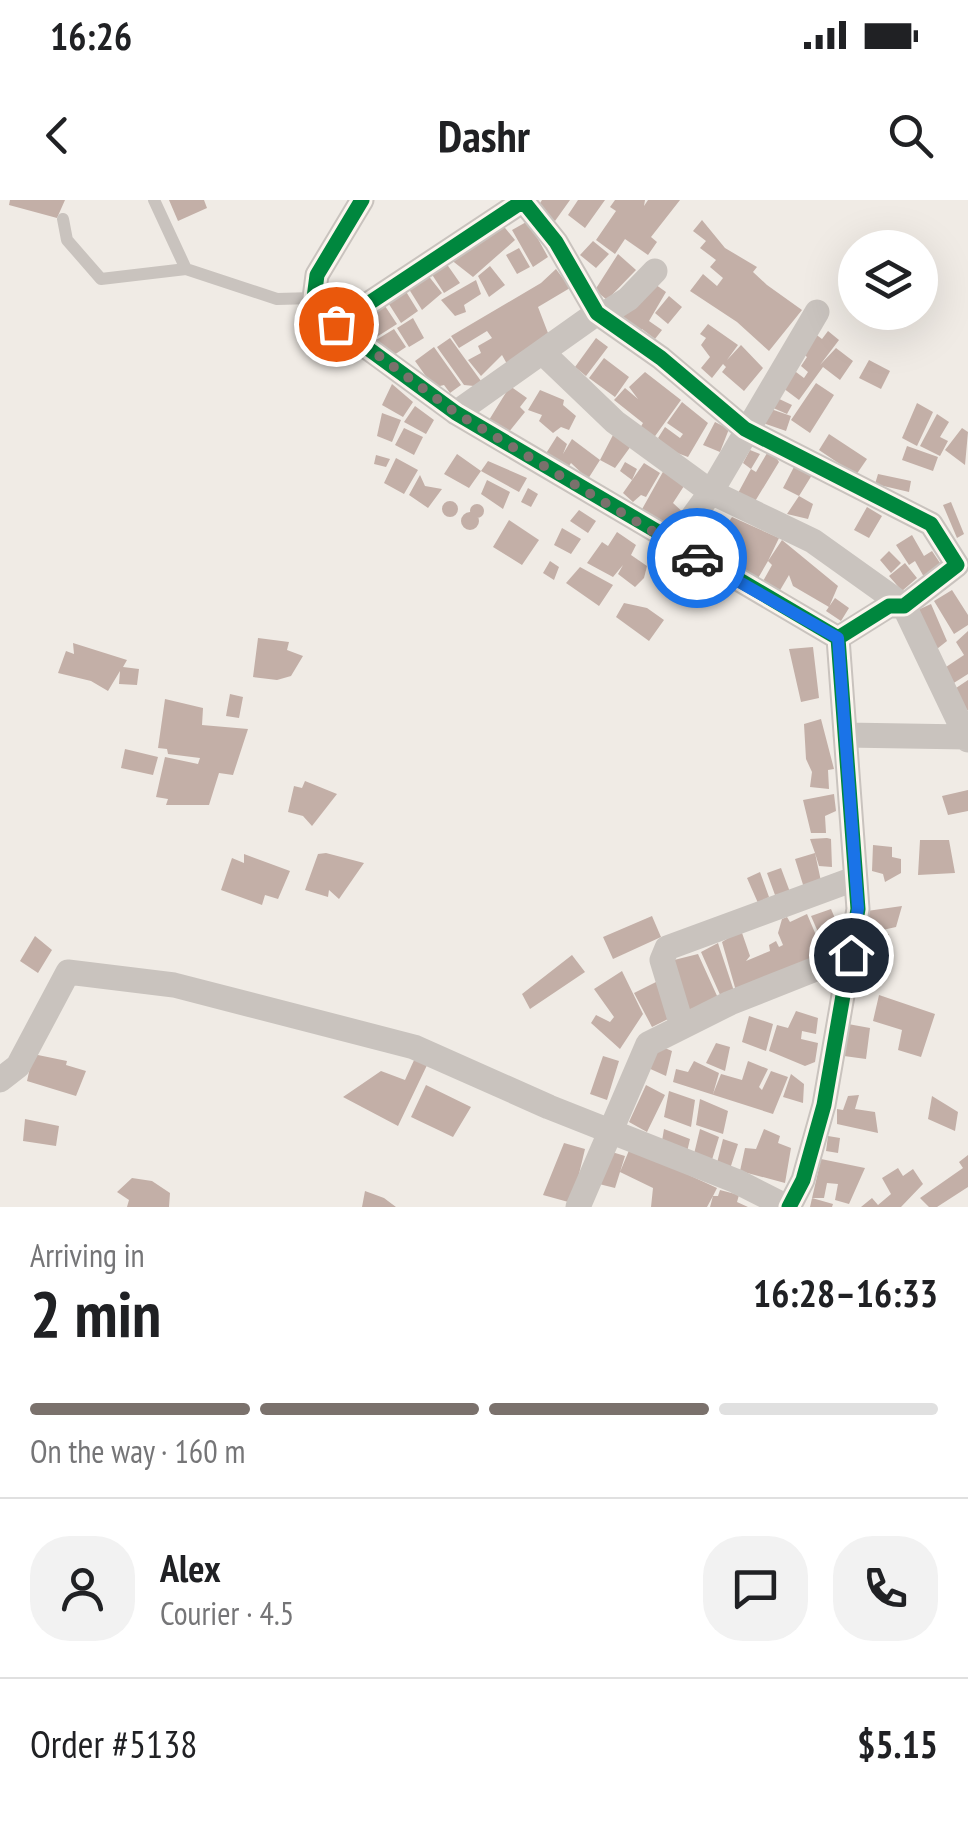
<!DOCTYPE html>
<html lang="en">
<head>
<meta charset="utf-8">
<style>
	:root { --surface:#fff; --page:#f2f2f2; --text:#202124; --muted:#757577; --line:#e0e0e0; --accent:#7a716c }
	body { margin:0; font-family:"PT Sans Narrow",sans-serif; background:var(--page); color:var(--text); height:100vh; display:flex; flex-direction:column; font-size:38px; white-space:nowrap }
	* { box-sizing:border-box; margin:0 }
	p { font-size:32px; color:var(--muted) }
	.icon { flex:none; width:55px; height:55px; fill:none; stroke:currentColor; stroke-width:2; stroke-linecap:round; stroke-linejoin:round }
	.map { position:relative; height:1007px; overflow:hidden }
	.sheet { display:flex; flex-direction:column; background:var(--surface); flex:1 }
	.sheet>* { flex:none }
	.controls { position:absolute; left:838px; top:30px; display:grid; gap:20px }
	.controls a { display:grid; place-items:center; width:100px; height:100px; border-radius:50%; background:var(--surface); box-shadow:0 10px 40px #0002; font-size:50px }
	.pin { position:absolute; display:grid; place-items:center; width:85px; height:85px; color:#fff; margin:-42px; border:5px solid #fff; border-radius:50%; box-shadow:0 2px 10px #0007 }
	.courier { position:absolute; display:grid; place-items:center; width:100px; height:100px; margin:-50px; border:8px solid #1a73e8; border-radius:50%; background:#fff; color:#222; box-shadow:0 2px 12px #0007 }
	.overview em { font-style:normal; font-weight:700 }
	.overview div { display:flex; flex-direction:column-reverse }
	.overview { display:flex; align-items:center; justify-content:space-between; height:170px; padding:0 30px }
	h1 { font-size:65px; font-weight:700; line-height:75px }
	.bar { display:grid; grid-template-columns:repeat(4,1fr); gap:15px 10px; align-content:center; height:120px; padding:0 30px }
	.bar i { height:12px; border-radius:8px; background:var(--line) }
	.bar .current { background:var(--accent) }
	.bar p { grid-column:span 4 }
	.line { display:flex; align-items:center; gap:25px; padding:0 30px; border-top:2px solid var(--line) }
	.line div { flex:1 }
	.round { display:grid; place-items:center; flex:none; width:105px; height:105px; border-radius:40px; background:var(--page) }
	.status { display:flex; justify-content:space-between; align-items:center; height:70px; padding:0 50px; background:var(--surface); direction:ltr }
	.status svg { height:28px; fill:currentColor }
	header { display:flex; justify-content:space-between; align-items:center; height:130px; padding:0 30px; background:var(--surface); font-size:45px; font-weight:700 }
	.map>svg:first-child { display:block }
</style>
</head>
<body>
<div class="status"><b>16:26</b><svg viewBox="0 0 49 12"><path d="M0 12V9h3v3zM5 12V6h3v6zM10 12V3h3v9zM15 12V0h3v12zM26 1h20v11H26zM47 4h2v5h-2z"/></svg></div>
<header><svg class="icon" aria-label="back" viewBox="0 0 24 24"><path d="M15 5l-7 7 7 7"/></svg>Dashr<svg class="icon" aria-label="search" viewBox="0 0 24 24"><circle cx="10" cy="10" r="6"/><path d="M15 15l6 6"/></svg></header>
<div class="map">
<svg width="968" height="1007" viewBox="0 0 968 1007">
	<rect width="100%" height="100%" fill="#f0ebe5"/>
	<path fill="#c3afa7" d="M10,0H65L57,18L9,5Z
		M169,0H204L207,8L178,21Z
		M542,0H570L555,21L537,8Z
		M578,0H605L585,28L568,15Z
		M615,0H645L644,6L648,0H680L651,37L657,42L648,55L625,39L615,54L596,40L616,11L610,7Z
		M702,20L725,48L757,67L753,72L767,85L802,110L769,151L737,122L690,91L703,74L717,86L723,78L710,67L716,60L700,48L706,41L693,31Z
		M528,21L548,57L533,67L512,30Z
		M501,23L515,40L473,77L450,59Z
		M593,41L609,54L596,68L580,55Z
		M519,48L530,67L517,74L506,55Z
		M618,54L636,70L607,100L595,90Z
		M446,63L460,83L444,93L431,73Z
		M490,66L505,85L489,97L478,76Z
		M556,69L570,88L538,107L548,133L507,164L502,155L481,176L468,160L481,153L478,146L492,138L487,131L459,148L451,136L541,83Z
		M427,74L442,93L422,110L407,86Z
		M476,80L481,94L464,105L466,112L455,116L441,100Z
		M652,82L666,92L649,121L662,130L655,139L642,129L638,134L619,118Z
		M405,90L418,111L401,123L387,101Z
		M669,96L682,107L668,124L655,113Z
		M383,103L397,124L375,138L361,117Z
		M413,118L424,138L409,147L397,128Z
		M708,124L738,145L727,160L741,145L763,168L744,191L722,172L726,167L723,164L712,178L701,168L710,157L701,145L706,138L700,134Z
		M394,129L406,147L391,157L376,140Z
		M828,131L839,140L820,165L836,148L853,161L840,180L823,167L799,200L779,185L792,169L804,178L808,172L801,166L807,157L800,151L814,133L822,139Z
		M450,138L481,181L474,186L464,185L437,147Z
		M596,138L608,147L586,176L575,167Z
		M434,147L461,185L450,193L444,185L436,187L430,182L415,161Z
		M604,158L629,177L615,197L589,178Z
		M869,160L890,171L881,189L859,178Z
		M645,172L681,200L653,239L640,228L643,223L614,200L625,188L638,199L629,187Z
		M816,183L834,195L810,233L791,220Z
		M392,184L413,202L403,217L382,205Z
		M510,186L527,198L520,207L525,212L508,233L489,220Z
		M540,190L564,200L563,205L576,216L569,230L561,227L553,233L539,221L542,215L528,210Z
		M775,197L792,205L787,214L771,207Z
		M682,202L708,223L688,257L672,251L658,238L665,227L680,238L683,234L667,223Z
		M917,203L933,212L917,246L902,238Z
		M415,206L434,220L426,234L404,222Z
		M768,208L791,216L786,231L763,223Z
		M382,213L401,220L392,242L377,236Z
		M937,214L949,222L940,237L948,241L940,256L920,246Z
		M715,222L729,229L720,252L703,245Z
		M404,228L423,237L414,255L395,245Z
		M962,228L968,232L965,265L945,250Z
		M829,234L867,259L856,275L819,250Z
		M613,235L631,246L615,268L600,260Z
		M557,236L567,244L563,254L572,239L600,260L588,279L571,263L567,269L545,255Z
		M907,246L938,257L933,271L902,260Z
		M770,248L779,262L754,303L737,295L751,269L756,272Z
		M750,250L760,254L751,269L743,263Z
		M457,254L481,271L469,288L444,274Z
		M376,255L390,259L386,267L374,264Z
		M396,258L418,270L404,294L384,283Z
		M488,261L527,278L519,292L481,271Z
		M625,262L637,269L632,280L620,271Z
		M644,263L660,273L646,297L641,295L633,302L623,293Z
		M795,265L812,275L799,296L813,304L808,319L787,314L799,296L783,288Z
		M664,270L684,286L673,303L686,315L672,333L641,311Z
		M878,274L911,281L909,292L875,284Z
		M420,275L425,286L442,289L428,308L409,295Z
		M487,280L510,292L503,309L481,294Z
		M528,288L538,294L531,307L521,302Z
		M442 309a8 8 0 1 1 16 0a8 8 0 1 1-16 0Z
		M951,302L964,334L957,338L943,305Z
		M470 311a7 7 0 1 1 14 0a7 7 0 1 1-14 0Z
		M867,307L882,316L869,338L854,330Z
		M579,310L596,321L588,333L570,321Z
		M461 321a9 9 0 1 1 18 0a9 9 0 1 1-18 0Z
		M715,315L725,317L722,330L711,328Z
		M732,317L779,338L768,361L782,340L838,386L829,407L793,386L789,375L779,392L762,383L772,365L768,361L757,380L691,343L702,323L721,334Z
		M509,320L539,340L522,365L493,347Z
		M562,328L581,339L571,354L554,345Z
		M617,332L636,345L631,355L647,366L644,378L635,387L618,374L623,365L613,377L587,363L602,342L608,346Z
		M912,335L924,356L932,351L942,366L924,377L915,361L909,365L896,345Z
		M889,351L901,363L891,373L880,360Z
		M661,356L685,368L677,389L649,372Z
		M550,361L559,367L554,380L543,373Z
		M905,363L917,378L902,391L889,376Z
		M580,367L613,385L599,406L566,383Z
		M952,390L968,415V425L954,434L934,401Z
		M835,398L849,408L841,421L826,411Z
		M624,403L647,408L664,420L649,441L616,417Z
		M931,404L947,441L928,456L909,414Z
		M968,431V474L949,486L940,471L964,455L956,442Z
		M258,438L289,442L287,450L303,456L291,476L277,480L253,477Z
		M73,443L127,460L123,467L139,469L137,485L119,484L120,471L108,491L91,481L58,473L66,451L74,454Z
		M813,447L819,498L801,502L789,449Z
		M968,480V510L963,512L950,492Z
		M230,494L243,497L239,518L226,516Z
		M165,499L203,508L202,525L248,529L233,575L219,573L209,605H166L168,599L156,597L165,557L198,564L200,558L168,554L167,549L158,548Z
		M821,519L834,569L828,570L829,589L810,587L812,572L806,559L804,524Z
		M125,549L158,557L153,575L121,568Z
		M305,581L337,594L312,626L303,616L288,612L294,586L302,588Z
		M968,590V611L948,615L942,596Z
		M834,594L836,611L825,616L826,633H811L803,600Z
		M827,638L831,639L832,667L819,666L815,653L822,686L805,691L795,659L815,653L810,639Z
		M920,640H949L955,673L918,675Z
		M873,645L892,647V657L901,659V673L885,682L883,674L872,671Z
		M326,653L364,663L339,699L329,690L328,697L305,690L318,654Z
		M244,654L290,671L278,699L265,695L262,705L221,690L232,658L244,663Z
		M781,668L790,692L775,695L767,673Z
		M760,672L769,697L758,703L747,678Z
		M902,706L896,727L869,733L867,711Z
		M831,709L837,723L827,727L833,743L825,748L811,716Z
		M807,714L824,754L736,791L722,742L741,730L750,756L746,761L770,751L769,745L776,741L779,747L783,745L778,733L782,719L787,717L790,722Z
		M652,716L661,737L613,759L603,737Z
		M869,733L889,734L884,767L879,766L876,782L858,783Z
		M35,736L52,750L38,773L20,761Z
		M718,743L734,791L721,797L701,752Z
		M698,754L718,798L684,812L670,761Z
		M572,755L585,772L530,809L522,794Z
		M622,771L643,814L620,849L591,823L596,815L610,822L614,817L594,789Z
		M656,782L674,816L652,827L634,793Z
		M879,795L935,814L921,857L898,850L902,830L873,821Z
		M796,811L818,818L816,834L802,831L801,839L818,843L815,862L805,866L769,851L777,825L788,828Z
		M749,816L773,824L766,851L742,842Z
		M848,824L870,828L866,859L844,856Z
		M716,843L730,847L725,871L706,863Z
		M660,846L672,851L666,876L646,867Z
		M33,854L67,861L66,865L86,871L76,896L27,881Z
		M603,856L619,861L607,900L590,894Z
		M415,858L429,861L398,926L343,897L381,871L405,880Z
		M694,861L719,873L713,894L721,874L742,880L748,861L768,869L759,887L762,890L771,871L788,877L773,914L673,882L676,869L688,872Z
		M791,874L804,884L803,903L783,897Z
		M426,885L471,907L453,937L411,917Z
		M646,885L665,895L647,932L629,922Z
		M669,891L695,900L691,927L664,917Z
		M859,895L855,909L875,912L878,933L837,924V909L843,910L848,896Z
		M932,896L958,912L955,931L928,919Z
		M700,899L728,911L723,934L696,925Z
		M25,919L59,926L56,946L23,941Z
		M664,929L690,939L687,952L662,941Z
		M700,929L719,937L711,963L694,954Z
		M764,929L780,936L778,943L791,948L785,983L740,971L745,948L756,949Z
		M828,936L840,938L838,953L826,951Z
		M723,939L738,944L730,969L717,963Z
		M564,943L585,949L572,1003L543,995Z
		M630,948L717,988L713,996H718L720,990L739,995L737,1002L748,1007H710L713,996L707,1007H651L653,988L620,972Z
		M612,952L625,956L615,988L599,984Z
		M968,955V987L937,1007H929L920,998L963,968L959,962Z
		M821,959L865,968L849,1004L835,1000L838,984L827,983L824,998H812L833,1004L832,1007H810Z
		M898,968L903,976L913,969L923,984L901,1007H861L872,998L878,1005L891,994L882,978Z
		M132,978L152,981L170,993L169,1007H127L129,1000L117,992Z
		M365,991L384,998L396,1007H362Z"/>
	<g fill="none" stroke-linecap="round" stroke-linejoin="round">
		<path stroke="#c9c3be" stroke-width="12" d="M154,0L186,69L277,99L314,98
			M63,19L67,40L101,79L186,69"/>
		<path stroke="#c9c3be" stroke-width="25" d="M362,0L317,75L314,98L336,125L456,213L838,438L858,709L824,905L803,980L789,1007
			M601,116L628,99L655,71
			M336,125L523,1L556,42L597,113L661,158L745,229L931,324L957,365L904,406H889L838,438
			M542,152L615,222L711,292L813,341L904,406L968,540
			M456,213L597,113
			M673,344L711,292L817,112
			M845,535L967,537
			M682,826L662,760L667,748L854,679
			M0,880L18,866L68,772L174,785L414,847L549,907L736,981L787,1007
			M578,1007L648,844L730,803L851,755"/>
		<g stroke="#fbf5ee" stroke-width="21">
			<path id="cycleway" d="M362,0L317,75L314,98L336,125L456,213L838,438L858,709L824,905L803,980L789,1007
				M336,125L523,1L556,42L597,113L661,158L745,229L931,324L957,365L904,406H889L838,438"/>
		</g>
		<use href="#cycleway" stroke="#00873e" stroke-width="15"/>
	</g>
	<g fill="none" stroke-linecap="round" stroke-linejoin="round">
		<path stroke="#7a716c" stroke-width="10" stroke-dasharray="0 18" d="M336,124L456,213L697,358"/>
		<path stroke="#1a73e8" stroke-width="12" d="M697,358L838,438L858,708L851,755"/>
	</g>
</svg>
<div class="controls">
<a><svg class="icon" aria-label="layers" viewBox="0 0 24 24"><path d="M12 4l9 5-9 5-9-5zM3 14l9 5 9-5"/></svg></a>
</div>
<div class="pin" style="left:336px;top:124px;background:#ea580c"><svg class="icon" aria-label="bag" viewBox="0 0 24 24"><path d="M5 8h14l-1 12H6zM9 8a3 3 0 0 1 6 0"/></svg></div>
<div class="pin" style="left:851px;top:755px;background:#1f2937"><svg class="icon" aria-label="home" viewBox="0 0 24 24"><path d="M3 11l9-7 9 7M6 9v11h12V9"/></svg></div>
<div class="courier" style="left:697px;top:358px"><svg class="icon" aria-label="car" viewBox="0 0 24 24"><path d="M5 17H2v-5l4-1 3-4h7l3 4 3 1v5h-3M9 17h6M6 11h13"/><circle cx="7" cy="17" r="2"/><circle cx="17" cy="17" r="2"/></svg></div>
</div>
<section class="sheet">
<div class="overview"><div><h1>2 min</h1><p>Arriving in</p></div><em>16:28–16:33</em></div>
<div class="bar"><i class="current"></i><i class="current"></i><i class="current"></i><i></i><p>On the way · 160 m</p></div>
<div class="line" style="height:180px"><a class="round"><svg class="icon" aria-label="person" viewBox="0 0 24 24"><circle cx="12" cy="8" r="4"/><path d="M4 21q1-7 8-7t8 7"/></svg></a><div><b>Alex</b><p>Courier · 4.5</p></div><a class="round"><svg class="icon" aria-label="chat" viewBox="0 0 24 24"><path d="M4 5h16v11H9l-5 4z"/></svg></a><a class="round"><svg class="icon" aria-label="phone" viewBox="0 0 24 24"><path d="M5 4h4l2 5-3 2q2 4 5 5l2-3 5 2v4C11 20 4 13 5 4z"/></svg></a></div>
<div class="line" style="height:130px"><div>Order #5138</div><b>$5.15</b></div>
</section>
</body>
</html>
